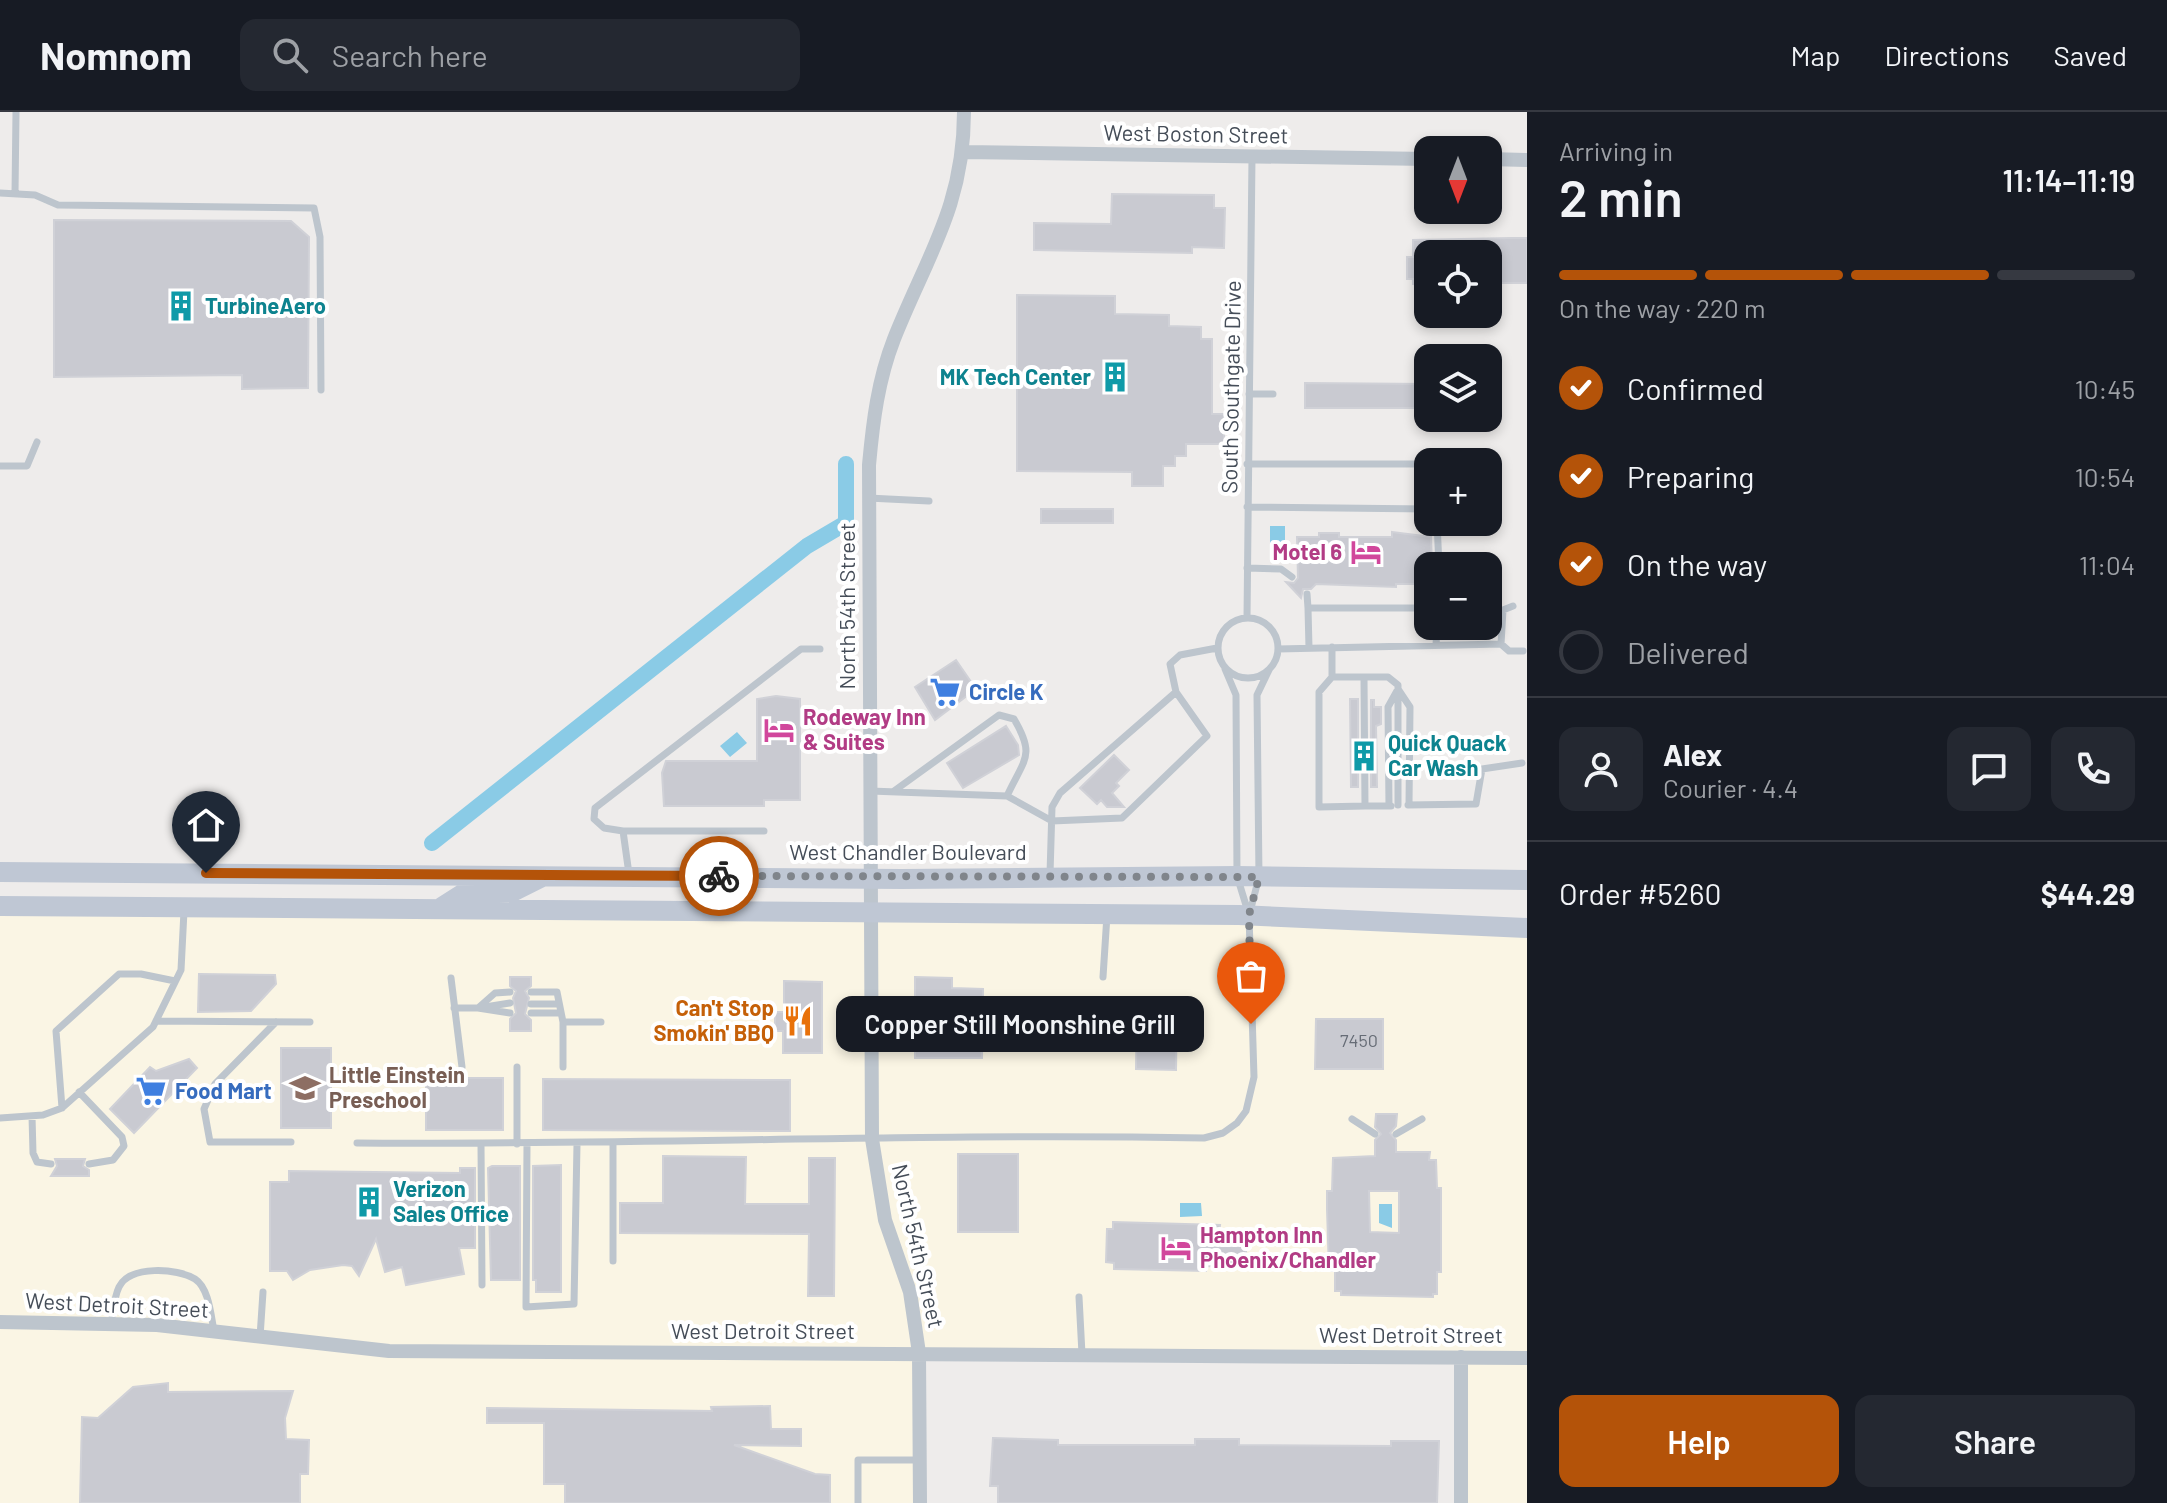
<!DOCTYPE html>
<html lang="en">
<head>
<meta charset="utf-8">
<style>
	:root { --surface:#171b24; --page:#242831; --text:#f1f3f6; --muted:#9ea1a6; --line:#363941; --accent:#b45309 }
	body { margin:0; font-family:Barlow,sans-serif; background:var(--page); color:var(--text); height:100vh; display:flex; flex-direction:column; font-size:30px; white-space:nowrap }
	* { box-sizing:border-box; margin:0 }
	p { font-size:26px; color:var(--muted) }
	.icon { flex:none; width:44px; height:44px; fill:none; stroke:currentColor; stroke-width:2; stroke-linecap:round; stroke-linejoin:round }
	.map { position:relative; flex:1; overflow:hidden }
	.side { display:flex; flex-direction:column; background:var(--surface); width:640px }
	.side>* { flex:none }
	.needle { width:52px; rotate:180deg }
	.fabs { position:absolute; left:1414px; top:24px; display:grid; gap:16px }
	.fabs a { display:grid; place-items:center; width:88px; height:88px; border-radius:16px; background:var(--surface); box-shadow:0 4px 12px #0003; font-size:40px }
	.pin { position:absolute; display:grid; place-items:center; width:68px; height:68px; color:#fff; margin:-82px -34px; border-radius:50% 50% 50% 0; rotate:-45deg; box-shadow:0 0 8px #0007 }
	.pin .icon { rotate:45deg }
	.courier { position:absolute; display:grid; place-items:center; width:80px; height:80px; margin:-40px; border:6px solid #b45309; border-radius:50%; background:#fff; color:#222; box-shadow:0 2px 10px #0007 }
	.bubble { position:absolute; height:56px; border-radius:16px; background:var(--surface); box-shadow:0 4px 12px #0003; font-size:26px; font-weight:600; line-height:56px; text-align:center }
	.headline em { font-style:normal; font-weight:600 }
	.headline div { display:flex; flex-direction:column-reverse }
	.headline { display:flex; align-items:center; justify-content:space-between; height:136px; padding:0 32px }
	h1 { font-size:52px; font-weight:600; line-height:60px }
	.bar { display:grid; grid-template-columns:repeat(4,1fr); gap:12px 8px; align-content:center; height:96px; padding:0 32px }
	.bar i { height:10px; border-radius:6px; background:var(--line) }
	.bar .selected { background:var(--accent) }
	.bar p { grid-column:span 4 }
	.line { display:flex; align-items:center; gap:20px; padding:0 32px; border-top:2px solid var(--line) }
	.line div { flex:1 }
	.round { display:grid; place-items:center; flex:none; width:84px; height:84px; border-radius:16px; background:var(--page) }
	ol { padding:0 32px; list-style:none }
	li { display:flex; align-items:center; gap:24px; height:88px }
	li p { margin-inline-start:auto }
	li .icon { padding:8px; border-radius:50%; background:var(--accent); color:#fff; stroke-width:4 }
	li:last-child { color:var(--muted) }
	li i { width:44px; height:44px; border:4px solid var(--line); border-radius:50% }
	.primary-button { display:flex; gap:16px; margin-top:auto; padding:16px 32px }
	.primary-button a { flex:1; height:92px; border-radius:16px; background:var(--accent); color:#fff; font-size:32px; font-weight:600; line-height:92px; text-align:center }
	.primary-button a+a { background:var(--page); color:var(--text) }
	header { display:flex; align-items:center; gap:48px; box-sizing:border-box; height:112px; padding:0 40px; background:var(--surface); border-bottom:2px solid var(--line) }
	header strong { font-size:38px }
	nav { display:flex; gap:44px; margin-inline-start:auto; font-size:28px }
	.search { width:560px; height:72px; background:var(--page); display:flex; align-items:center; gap:20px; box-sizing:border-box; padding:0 28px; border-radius:16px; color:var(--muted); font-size:30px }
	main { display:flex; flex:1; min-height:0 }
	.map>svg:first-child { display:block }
</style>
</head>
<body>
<header>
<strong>Nomnom</strong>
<div class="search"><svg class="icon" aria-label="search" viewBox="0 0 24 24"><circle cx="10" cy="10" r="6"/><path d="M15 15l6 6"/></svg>Search here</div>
<nav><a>Map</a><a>Directions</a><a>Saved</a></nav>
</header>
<main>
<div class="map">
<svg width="1527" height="1391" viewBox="0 0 1527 1391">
	<rect width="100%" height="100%" fill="#eeeceb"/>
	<path fill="#faf5e4" d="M0,794L1527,816V1391H1461V1246L920,1241V1391H0Z"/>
	<path fill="#8acbe6" d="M1270,414H1285V440H1270Z
		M737,620L747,631L730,645L720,634Z
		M1180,1091H1201L1202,1104L1180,1105Z
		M1379,1092H1392V1116L1379,1111Z"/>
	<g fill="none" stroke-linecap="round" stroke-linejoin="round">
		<path stroke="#8acbe6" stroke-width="16" d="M432,731L807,434L846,411V352"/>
	</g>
	<path fill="#c9cad1" stroke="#d0d1d7" stroke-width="2" fill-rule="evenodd" d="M1112,82L1214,83V96H1225L1224,136L1192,135V141L1034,138V111L1111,112Z
		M54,108L291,109L309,125L308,276L242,277V263L54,265Z
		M1511,126H1527V171H1488V142H1428V173L1413,172V167H1407V145H1413V128Z
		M1017,183L1115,184V202L1169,203V214L1201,215V227H1212V302H1224V332H1186V344H1175V354H1163V374H1132V360L1017,359Z
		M1305,271L1428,272V296H1305Z
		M1041,397H1113V411H1041Z
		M1392,420L1431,425L1432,454H1428V472H1396V475L1316,472L1311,477H1303L1301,486L1286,470L1294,471L1298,466L1297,425H1319V421H1339V425H1392Z
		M956,548L976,577L935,608L915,575Z
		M776,584L800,587V688H764V694H664L662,661L666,649H757V587Z
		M1350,587H1358V675H1351Z
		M1371,588H1374V595H1381V612L1376,614L1377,675H1371Z
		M1006,614L1018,633L1019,643L963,676L947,651Z
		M1114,643L1129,658L1116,671L1119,674L1112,681L1124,695H1107L1101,688L1097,692L1080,676Z
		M199,862L275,863L276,872L251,899L198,900Z
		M510,865H531V874L525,879L529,886L525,902L531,908V919H510V907L516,901L513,886L516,879L510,874Z
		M915,865L952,866V876L983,877L982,946H915Z
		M784,869L822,870V941H783V919H775V900H784Z
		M1137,892L1177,893L1176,958L1136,957Z
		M1316,907H1383V957H1315Z
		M281,936H331V1016H281Z
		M189,947L197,956L134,1021L110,997L150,955L156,959Z
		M426,966H503V1018H426Z
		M543,967L790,968V1019L543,1018Z
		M1376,1002H1397L1396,1014L1390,1021L1396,1028V1040H1430L1429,1048H1436L1437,1076H1441V1160H1437V1182H1433V1185L1341,1183V1179H1335V1159H1329L1327,1097V1079H1332L1333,1046L1375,1044V1028L1381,1022L1375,1015ZM1369,1079H1399V1121L1370,1120Z
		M958,1042H1018V1120H958Z
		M663,1044L746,1045L745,1092H809V1046H835L834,1184H808L809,1122L620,1121V1091H663Z
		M55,1047H85L83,1054L89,1058V1064H51L57,1054Z
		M561,1053V1180H536V1168H533V1054Z
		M492,1054H520V1168H491L488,1056Z
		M460,1056H475V1136H459L464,1162L406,1173L402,1155L385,1160L376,1127L359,1164L352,1154L343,1153L310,1158L293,1168L287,1159H270V1070H289V1059L460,1061Z
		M1113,1110L1220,1113L1219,1121L1246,1122V1152L1218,1151V1155L1206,1154V1159L1114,1157V1151L1106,1150L1107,1117H1113Z
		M168,1271V1280L293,1279L285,1306L286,1327L309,1328L308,1362H300V1391H80L82,1305L98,1306L133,1275Z
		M770,1294L771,1317H801V1334L734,1333L815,1362L830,1363V1391H565V1372H544V1311H487V1296L712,1299L711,1295Z
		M993,1326L1058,1328V1333H1195V1327H1239V1333L1391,1334V1329H1439L1437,1391H998V1374H990Z"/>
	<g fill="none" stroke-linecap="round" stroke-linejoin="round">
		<path stroke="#bdc5cd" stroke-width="7" d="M0,81L35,83L58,93L314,96L320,125L321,278
			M15,82L16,0
			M1249,282H1273
			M1247,352H1428
			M0,354H27L37,330
			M868,386L929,389
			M1247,395L1428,397
			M1437,410L1439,454
			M1247,456L1281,457L1292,465
			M1307,482L1308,496
			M1218 536a30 30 0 1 1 60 0a30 30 0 1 1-60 0Z
			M1247,506L1252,45
			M1501,532L1503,498L1513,494
			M1436,533L1437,514
			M1332,535V565L1319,580V695L1365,694L1364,565
			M1309,536L1308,496H1428
			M1278,537L1501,532L1509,539H1523
			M1332,565H1388L1398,573V693
			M870,679L1007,684L1052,709L1122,706L1207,624L1176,580
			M894,679L999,603L1014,607C1036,644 1024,647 1007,684
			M1408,693L1476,692L1482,657L1522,651
			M1365,694H1391
			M1389,694L1388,595L1398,577L1410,595L1409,693
			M623,719H764
			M629,762L623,719L604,716L594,707L595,696L801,537H820
			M1050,762L1052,695L1060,681L1176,580L1170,552L1180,543L1217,536
			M1250,800L1259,765L1257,583L1269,558
			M1103,865L1107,803
			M451,866L462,955
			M531,880H557L563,910
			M531,892H559
			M485,895L510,891
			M454,896H478L495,881L510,880
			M478,896L510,901
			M531,901H561
			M156,909L310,910
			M276,910L215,972L204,997L210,1030H291
			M517,955V1032
			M563,955V910H601
			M79,980L122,1025L124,1034L113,1048L89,1052
			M62,996L56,919L119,862H141L175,869
			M32,1004L33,1041L37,1050L51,1052
			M0,1006L43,1003L62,996L153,915L181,858L184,799
			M1352,1007L1375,1022
			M1396,1022L1422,1007
			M357,1031C639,1033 921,1021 1204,1026L1223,1021L1237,1011L1246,999L1254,965L1249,803L1237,764L1236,583L1225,557
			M481,1032L482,1173
			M527,1032L526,1195L574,1192L577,1032
			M613,1149V1031
			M1079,1185L1082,1242
			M111,1212C113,1201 114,1185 119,1175C130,1153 177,1156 195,1167C209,1176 211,1204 214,1219
			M260,1225L263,1180
			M858,1391V1348H920"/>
		<path stroke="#bdc5cd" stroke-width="14" d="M964,40L1428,47
			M1488,47L1527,48
			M0,1210L157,1213L389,1239L1527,1246
			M1461,1245V1391
			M920,1391L919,1241L910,1180L885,1108L872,1027L869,353C873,309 878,268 894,227C927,144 964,94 964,0"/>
		<path stroke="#bfc7d4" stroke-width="20" d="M0,760L902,767L1237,764L1527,768
			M0,794L1239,803L1527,816
			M442,795L464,781L512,780L542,765"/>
	</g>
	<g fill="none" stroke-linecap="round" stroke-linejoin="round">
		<path stroke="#80858b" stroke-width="8" stroke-dasharray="0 14.4" d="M719,764L1259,765L1249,803L1251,912"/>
		<path stroke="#b45309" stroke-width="10" d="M206,761L719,764"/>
	</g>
	<defs>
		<g id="building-bare" transform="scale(2.4)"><path d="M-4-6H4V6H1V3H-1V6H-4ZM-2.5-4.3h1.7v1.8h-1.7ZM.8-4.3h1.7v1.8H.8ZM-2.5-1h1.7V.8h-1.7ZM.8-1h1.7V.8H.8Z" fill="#0f9aa8" stroke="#fff" stroke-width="2.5" paint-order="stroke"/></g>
		<g id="hotel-bare" transform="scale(2.4)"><path d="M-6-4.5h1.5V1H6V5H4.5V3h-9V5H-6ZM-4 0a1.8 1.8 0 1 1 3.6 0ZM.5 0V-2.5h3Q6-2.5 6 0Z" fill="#d1479c" stroke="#fff" stroke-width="2.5" paint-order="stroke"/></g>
		<g id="supermarket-bare" transform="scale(2.4)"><path d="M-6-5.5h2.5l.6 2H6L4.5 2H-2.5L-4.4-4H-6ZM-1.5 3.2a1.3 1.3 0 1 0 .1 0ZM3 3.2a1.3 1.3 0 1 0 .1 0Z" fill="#3f7fe0" stroke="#fff" stroke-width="2.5" paint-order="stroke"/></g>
		<g id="restaurant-bare" transform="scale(2.4)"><path d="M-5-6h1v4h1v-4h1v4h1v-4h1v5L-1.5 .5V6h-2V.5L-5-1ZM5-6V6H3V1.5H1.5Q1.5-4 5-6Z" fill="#e8710a" stroke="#fff" stroke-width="2.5" paint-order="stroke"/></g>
		<g id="school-bare" transform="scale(2.4)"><path d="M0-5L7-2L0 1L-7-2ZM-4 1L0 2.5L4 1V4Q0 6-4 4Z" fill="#8d6e63" stroke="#fff" stroke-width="2.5" paint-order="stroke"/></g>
	</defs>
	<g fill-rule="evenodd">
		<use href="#building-bare" x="181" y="194"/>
		<use href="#building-bare" x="1115" y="265"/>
		<use href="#hotel-bare" x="1366" y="440"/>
		<use href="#supermarket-bare" x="945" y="580"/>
		<use href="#hotel-bare" x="779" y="618"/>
		<use href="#building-bare" x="1364" y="644"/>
		<use href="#restaurant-bare" x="798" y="909"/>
		<use href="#school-bare" x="305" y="976"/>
		<use href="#supermarket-bare" x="151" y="979"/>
		<use href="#building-bare" x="369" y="1090"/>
		<use href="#hotel-bare" x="1176" y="1136"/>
	</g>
	<g text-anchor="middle" stroke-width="8" stroke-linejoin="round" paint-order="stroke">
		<g font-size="18" fill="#666c76">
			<text x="1359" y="935">7450</text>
		</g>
		<g font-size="22" fill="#454d58" stroke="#fff">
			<text transform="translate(1196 22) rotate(1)" y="8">West Boston Street</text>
			<text transform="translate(1231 275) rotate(-89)" y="8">South Southgate Drive</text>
			<text transform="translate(847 494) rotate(-90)" y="8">North 54th Street</text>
			<text x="908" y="748">West Chandler Boulevard</text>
			<text transform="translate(918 1134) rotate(77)" y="8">North 54th Street</text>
			<text transform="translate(117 1193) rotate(3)" y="8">West Detroit Street</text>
			<text x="763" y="1227">West Detroit Street</text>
			<text x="1411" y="1231">West Detroit Street</text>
		</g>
		<g font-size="22" font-weight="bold" fill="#0d838f" stroke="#fff" text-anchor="start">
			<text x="205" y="202">TurbineAero</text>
			<text x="1091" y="273" text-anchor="end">MK Tech Center</text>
			<text x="1388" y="639">Quick Quack<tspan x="1388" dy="25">Car Wash</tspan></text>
			<text x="393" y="1085">Verizon<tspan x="393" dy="25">Sales Office</tspan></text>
		</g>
		<g font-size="22" font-weight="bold" fill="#b23c85" stroke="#fff" text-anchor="start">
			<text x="1342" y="448" text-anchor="end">Motel 6</text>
			<text x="803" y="613">Rodeway Inn<tspan x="803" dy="25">&amp; Suites</tspan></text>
			<text x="1200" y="1131">Hampton Inn<tspan x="1200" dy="25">Phoenix/Chandler</tspan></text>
		</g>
		<g font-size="22" font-weight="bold" fill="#366cbe" stroke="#fff" text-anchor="start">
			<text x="969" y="588">Circle K</text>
			<text x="175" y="987">Food Mart</text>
		</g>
		<g font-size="22" font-weight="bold" fill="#c56008" stroke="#fff" text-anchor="end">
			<text x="774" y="904">Can't Stop<tspan x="774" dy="25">Smokin' BBQ</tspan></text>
		</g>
		<g font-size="22" font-weight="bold" fill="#785e54" stroke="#fff" text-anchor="start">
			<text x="329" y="971">Little Einstein<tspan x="329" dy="25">Preschool</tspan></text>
		</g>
	</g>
</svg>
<div class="fabs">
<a><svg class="needle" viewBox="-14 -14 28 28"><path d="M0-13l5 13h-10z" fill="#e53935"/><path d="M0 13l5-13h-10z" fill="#9ea1a6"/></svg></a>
<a><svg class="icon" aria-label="locate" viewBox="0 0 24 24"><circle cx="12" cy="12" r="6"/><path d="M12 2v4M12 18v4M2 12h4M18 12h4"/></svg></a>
<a><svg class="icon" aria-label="layers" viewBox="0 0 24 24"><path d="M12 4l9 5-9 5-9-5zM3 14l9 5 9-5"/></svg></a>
<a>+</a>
<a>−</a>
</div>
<div class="pin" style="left:1251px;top:912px;background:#ea580c"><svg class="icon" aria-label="bag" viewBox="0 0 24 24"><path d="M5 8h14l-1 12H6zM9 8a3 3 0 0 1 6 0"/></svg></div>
<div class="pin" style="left:206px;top:761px;background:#1f2937"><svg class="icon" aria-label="home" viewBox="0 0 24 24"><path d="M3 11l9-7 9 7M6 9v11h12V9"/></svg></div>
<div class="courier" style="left:719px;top:764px"><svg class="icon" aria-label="bike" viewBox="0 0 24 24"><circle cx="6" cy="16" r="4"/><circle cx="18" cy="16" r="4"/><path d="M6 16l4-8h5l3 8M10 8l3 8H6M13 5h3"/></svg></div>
<div class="bubble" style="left:836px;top:884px;width:368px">Copper Still Moonshine Grill</div>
</div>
<section class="side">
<div class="headline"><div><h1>2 min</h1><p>Arriving in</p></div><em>11:14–11:19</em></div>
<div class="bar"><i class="selected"></i><i class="selected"></i><i class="selected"></i><i></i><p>On the way · 220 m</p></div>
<ol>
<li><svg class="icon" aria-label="check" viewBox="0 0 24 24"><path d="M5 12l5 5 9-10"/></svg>Confirmed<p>10:45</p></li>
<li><svg class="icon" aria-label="check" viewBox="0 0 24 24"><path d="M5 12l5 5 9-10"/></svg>Preparing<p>10:54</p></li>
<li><svg class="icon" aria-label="check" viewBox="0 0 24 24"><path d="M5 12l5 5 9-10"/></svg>On the way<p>11:04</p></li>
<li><i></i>Delivered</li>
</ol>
<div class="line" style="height:144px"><a class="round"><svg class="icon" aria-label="person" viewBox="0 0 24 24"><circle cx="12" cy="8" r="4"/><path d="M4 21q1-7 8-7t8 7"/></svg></a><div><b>Alex</b><p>Courier · 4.4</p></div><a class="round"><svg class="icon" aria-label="chat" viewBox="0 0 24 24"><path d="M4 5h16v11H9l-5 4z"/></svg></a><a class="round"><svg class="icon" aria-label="phone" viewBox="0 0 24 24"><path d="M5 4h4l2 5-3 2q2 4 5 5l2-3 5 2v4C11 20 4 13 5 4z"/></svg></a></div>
<div class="line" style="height:104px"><div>Order #5260</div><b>$44.29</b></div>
<div class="primary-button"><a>Help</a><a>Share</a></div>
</section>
</main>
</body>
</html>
